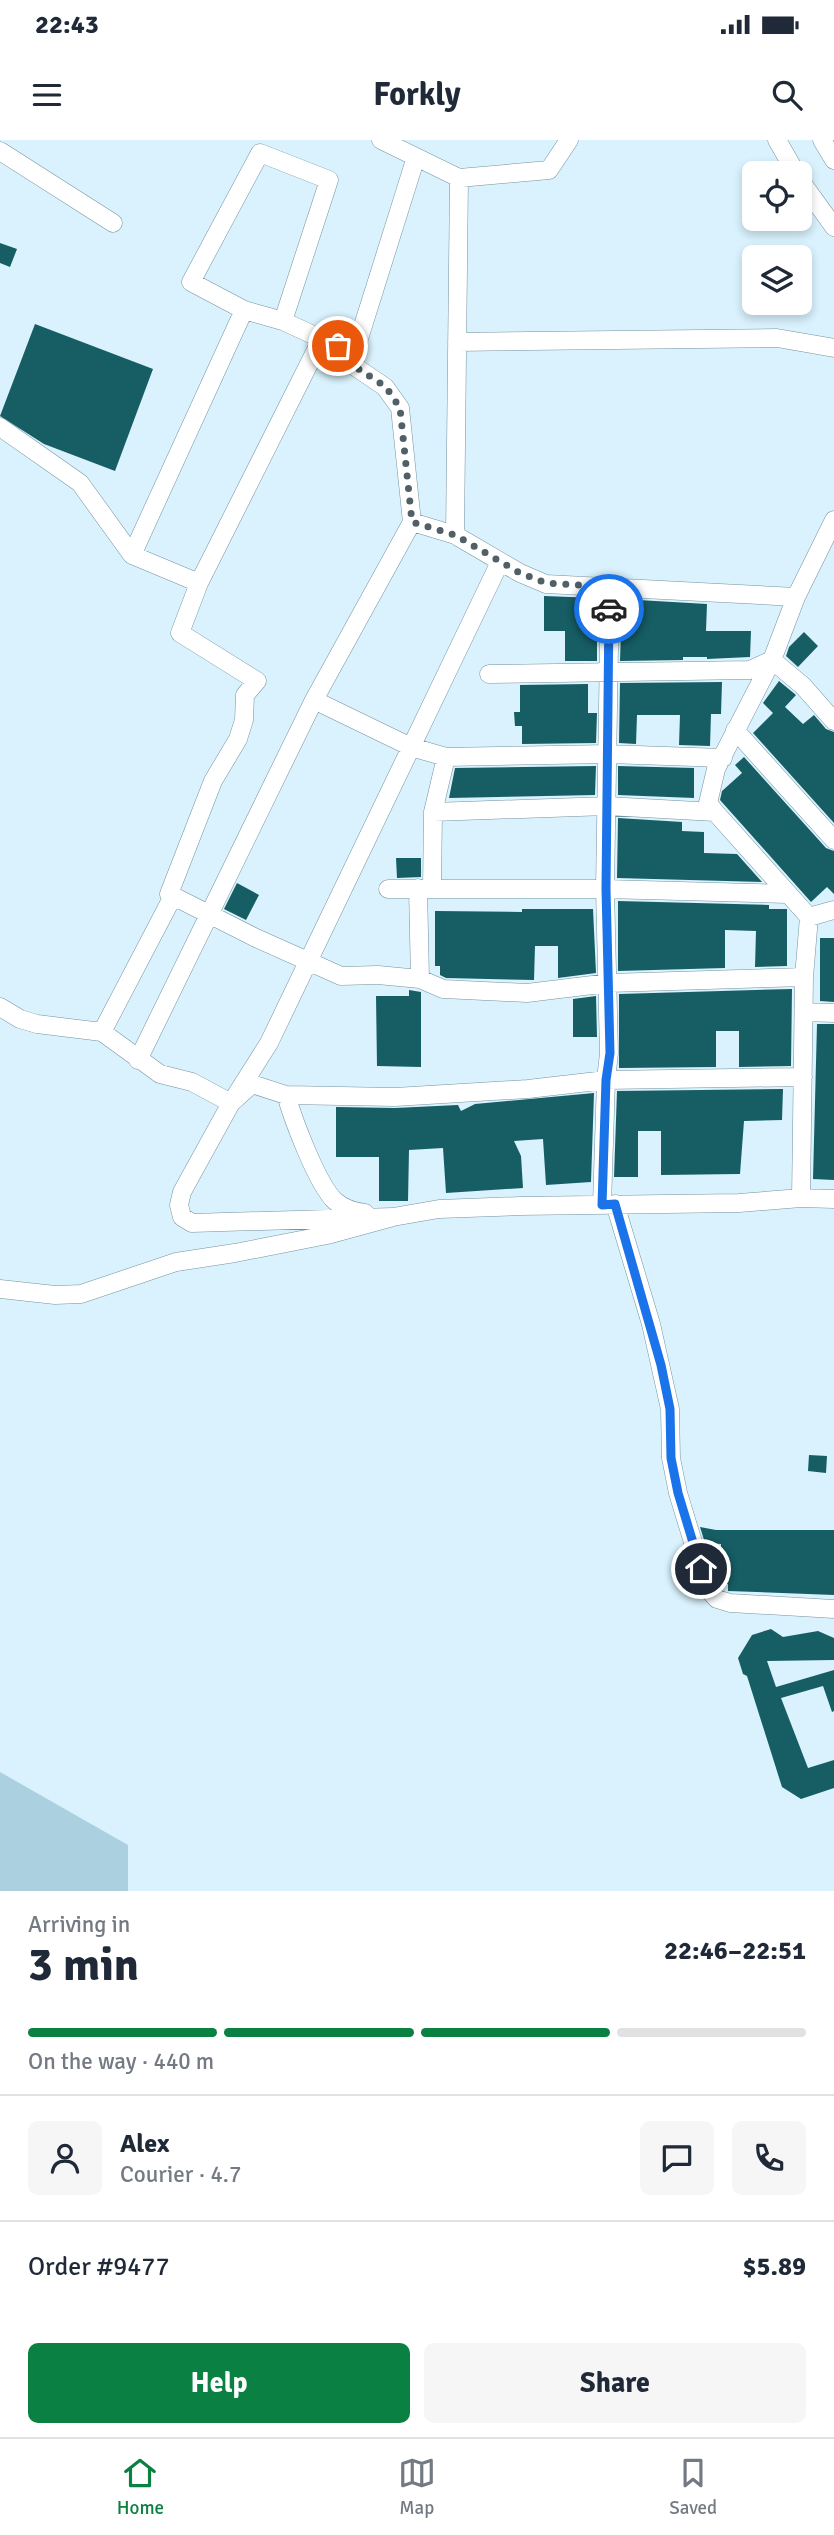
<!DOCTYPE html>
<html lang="en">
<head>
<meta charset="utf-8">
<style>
	:root { --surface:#fff; --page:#f6f6f7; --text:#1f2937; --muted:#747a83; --line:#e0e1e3; --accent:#0b8043 }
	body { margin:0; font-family:Signika,sans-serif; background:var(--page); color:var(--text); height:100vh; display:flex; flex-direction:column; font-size:26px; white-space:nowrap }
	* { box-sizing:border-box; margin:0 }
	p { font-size:23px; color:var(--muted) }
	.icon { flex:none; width:38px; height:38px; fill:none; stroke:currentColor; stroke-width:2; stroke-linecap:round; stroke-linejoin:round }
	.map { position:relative; height:1751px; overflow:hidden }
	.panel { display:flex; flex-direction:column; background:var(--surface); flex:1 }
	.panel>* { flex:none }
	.buttons { position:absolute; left:742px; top:21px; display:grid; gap:14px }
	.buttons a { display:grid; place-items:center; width:70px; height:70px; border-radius:10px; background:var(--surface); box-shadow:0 4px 10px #0003; font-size:35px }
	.pin { position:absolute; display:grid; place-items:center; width:60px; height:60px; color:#fff; margin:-30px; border:4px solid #fff; border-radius:50%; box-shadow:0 2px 7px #0007 }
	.courier { position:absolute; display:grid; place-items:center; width:70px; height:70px; margin:-35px; border:5px solid #1a73e8; border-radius:50%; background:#fff; color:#222; box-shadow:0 2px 9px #0007 }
	.headline em { font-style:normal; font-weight:700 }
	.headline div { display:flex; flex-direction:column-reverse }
	.headline { display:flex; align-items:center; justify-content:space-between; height:119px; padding:0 28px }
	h1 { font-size:46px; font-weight:700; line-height:52px }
	.bar { display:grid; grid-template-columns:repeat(4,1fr); gap:10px 7px; align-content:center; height:84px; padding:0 28px }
	.bar i { height:9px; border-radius:5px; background:var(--line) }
	.bar .selected { background:var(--accent) }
	.bar p { grid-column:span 4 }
	.line { display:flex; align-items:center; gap:18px; padding:0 28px; border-top:2px solid var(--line) }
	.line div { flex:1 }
	.round { display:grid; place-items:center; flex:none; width:74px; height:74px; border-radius:10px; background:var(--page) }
	.action { display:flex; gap:14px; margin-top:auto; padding:14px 28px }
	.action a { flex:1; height:80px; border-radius:10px; background:var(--accent); color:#fff; font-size:28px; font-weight:700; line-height:80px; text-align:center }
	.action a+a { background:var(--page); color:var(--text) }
	.status { display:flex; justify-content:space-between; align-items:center; height:49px; padding:0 35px; background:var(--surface); direction:ltr }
	.status svg { height:19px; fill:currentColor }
	header { display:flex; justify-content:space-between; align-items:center; height:91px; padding:0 28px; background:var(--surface); font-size:32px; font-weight:700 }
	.menu { display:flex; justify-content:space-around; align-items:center; height:98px; border-top:2px solid var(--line); background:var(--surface); font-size:19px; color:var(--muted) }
	.menu a { display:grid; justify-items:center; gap:4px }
	.menu .selected { color:var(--accent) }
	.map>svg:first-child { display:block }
</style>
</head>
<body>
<div class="status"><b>22:43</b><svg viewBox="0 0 49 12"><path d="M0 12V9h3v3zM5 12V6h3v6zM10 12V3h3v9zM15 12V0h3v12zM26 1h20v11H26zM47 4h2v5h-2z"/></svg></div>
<header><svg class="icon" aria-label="menu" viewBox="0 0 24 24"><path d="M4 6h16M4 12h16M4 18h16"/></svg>Forkly<svg class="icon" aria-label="search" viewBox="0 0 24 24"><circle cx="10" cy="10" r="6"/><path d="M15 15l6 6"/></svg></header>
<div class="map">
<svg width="834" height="1751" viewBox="0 0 834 1751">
	<rect width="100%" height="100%" fill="#d9f2fd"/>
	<path fill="#abd0e0" d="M0,1632L128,1705V1751H0Z"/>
	<path fill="#165e64" d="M0,103L17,109L10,127L0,123Z
		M35,184L153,229L115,331L44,304L0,276Z
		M544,456L597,458V521H565V491H544Z
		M638,460L707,464L706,491H751L750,517L707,519V517H683V520L620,521L621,490H637Z
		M804,492L818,506L798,527L786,516L789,507Z
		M779,541L796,555L785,567L803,584L814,575L826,589L834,592V683L753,593L773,573L763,563Z
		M722,542L721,574H711L710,606L679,605L680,575H637L636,604L619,603L620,543Z
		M588,544V573H597L596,603L522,604V586H515L514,572H520V545Z
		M744,617L826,708L834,711V754L827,747L811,762L720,660L722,651L742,633L735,625Z
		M596,626L595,655L449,658L455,628Z
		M618,626L694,628V658L618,655Z
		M618,678L682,682V691L704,692V713L737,714L762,742L617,738Z
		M396,718H421V737L397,738Z
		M237,743L259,755L246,780L224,769Z
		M618,761L769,765V769H787V826L755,827L756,791L725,790V828L618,831Z
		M522,769H593L596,833L558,838V806H535L534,840L446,838L440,835V826H435V771L522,772Z
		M820,798H834V862L820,861Z
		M792,849L791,926L739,927V891H716V927L619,928V854Z
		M409,850L421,852V927L377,926L376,856H409Z
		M596,856L597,897H573V859Z
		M817,884H834V1040L813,1039Z
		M783,949L782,980L744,981L740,1034L661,1035V991H638V1037H614L617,951Z
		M594,953L591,1042L546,1045L543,999L514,1001L521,1016L523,1048L446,1053L443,1008L409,1010L408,1061H379V1017H336V967L395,968L458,965L461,971L475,964Z
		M809,1315L827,1316L826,1333L808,1331Z
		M700,1387L716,1390H834V1455L728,1451V1444H721V1404L705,1403Z
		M771,1489L783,1497L818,1491L834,1498V1520L767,1521L776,1547L834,1530V1571L832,1572L823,1546L781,1558L808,1628L834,1620V1648L801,1659L782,1647L747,1536L743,1534L738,1518L752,1495Z"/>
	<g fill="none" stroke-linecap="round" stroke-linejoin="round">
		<g stroke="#75939f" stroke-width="19">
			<path id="minor" d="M381,0L459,38L549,30L569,0
				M777,0L796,33
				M822,0L834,20
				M0,11L113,83
				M800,40L834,87
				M244,170L283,181
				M457,202L777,198L834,208
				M0,287L80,343L132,415L199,443L180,493L257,541L245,555L244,580L238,599L213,641L169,754L171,760L102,892
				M412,382L455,395L520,433L546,444L796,457
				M455,395L459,38
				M132,415L244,170L191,142L260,13L329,40L283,181L354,214
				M199,443L322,198
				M489,534L750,530L772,520L796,457L834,380
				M314,560L411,607L446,617L608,614L723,618
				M735,590L834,700
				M433,672L607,666L715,672
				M418,748L420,839
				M432,748L433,672L446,617
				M388,749H605L787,754
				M169,754L256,798L341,836L378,835L420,839L443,849L527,853L609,843L804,837
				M809,777L715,672L708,663L716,629L772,520L803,546L834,581
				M0,867L20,879L37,884L102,892L160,934L192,942L231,963L252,944L286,955L395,957L528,949L606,940L803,937
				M805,872L834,873
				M138,920L314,560L412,382L400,268L385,247L351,224L416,17
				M286,955C293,979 317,1044 335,1061C343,1068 355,1072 365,1073
				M801,1058L804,837L809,777L834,770
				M615,1064L651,1184L670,1269L671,1318L678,1353L707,1448L717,1459L730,1463L834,1469
				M602,1065L606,940L609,913L605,749L610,447
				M393,1077L192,1083L182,1077L179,1065L182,1052L231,963L269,903L500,422
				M0,1149L55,1155L81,1154L176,1122L235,1113L327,1095L393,1077L439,1069L520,1066L739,1063L801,1058L834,1059"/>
		</g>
		<use href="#minor" stroke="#fff" stroke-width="18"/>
	</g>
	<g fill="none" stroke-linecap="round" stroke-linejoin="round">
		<path stroke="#506066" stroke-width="7" stroke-dasharray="0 12.6" d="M338,206L354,214L351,224L386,247L400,268L412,382L455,395L520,433L546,443L610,447L609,469"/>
		<path stroke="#1a73e8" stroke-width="9" d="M609,469L606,749L610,913L606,940L602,1065L615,1064L661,1225L670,1269L671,1318L678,1353L701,1429"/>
	</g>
</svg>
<div class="buttons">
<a><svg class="icon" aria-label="locate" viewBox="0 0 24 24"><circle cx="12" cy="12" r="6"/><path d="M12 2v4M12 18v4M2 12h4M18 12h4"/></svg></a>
<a><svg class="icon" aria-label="layers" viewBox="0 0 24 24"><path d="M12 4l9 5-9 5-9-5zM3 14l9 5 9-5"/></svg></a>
</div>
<div class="pin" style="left:338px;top:206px;background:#ea580c"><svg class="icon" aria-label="bag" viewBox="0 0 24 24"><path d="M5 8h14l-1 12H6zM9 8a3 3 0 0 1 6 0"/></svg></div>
<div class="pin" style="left:701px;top:1429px;background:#1f2937"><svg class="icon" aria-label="home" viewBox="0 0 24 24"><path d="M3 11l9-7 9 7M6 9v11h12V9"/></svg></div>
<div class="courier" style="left:609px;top:469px"><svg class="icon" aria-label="car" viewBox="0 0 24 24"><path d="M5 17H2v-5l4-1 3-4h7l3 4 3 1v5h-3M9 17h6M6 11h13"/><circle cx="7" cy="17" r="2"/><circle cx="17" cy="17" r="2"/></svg></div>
</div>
<section class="panel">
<div class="headline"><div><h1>3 min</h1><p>Arriving in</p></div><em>22:46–22:51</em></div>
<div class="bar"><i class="selected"></i><i class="selected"></i><i class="selected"></i><i></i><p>On the way · 440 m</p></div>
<div class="line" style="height:126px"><a class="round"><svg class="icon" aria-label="person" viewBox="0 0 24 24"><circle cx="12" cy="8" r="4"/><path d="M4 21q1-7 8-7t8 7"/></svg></a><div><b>Alex</b><p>Courier · 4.7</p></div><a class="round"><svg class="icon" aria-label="chat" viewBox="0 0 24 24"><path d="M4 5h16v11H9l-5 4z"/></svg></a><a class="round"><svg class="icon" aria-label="phone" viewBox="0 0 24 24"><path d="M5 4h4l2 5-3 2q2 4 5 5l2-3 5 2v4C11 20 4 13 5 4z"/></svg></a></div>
<div class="line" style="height:91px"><div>Order #9477</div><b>$5.89</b></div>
<div class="action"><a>Help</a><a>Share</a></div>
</section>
<nav class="menu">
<a class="selected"><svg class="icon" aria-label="home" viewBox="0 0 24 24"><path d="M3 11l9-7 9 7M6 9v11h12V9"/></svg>Home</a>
<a><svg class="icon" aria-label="map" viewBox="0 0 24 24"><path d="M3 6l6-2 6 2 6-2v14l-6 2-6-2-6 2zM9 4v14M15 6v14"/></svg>Map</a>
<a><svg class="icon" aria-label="saved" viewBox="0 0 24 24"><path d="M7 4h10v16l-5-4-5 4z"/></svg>Saved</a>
</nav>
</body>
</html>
